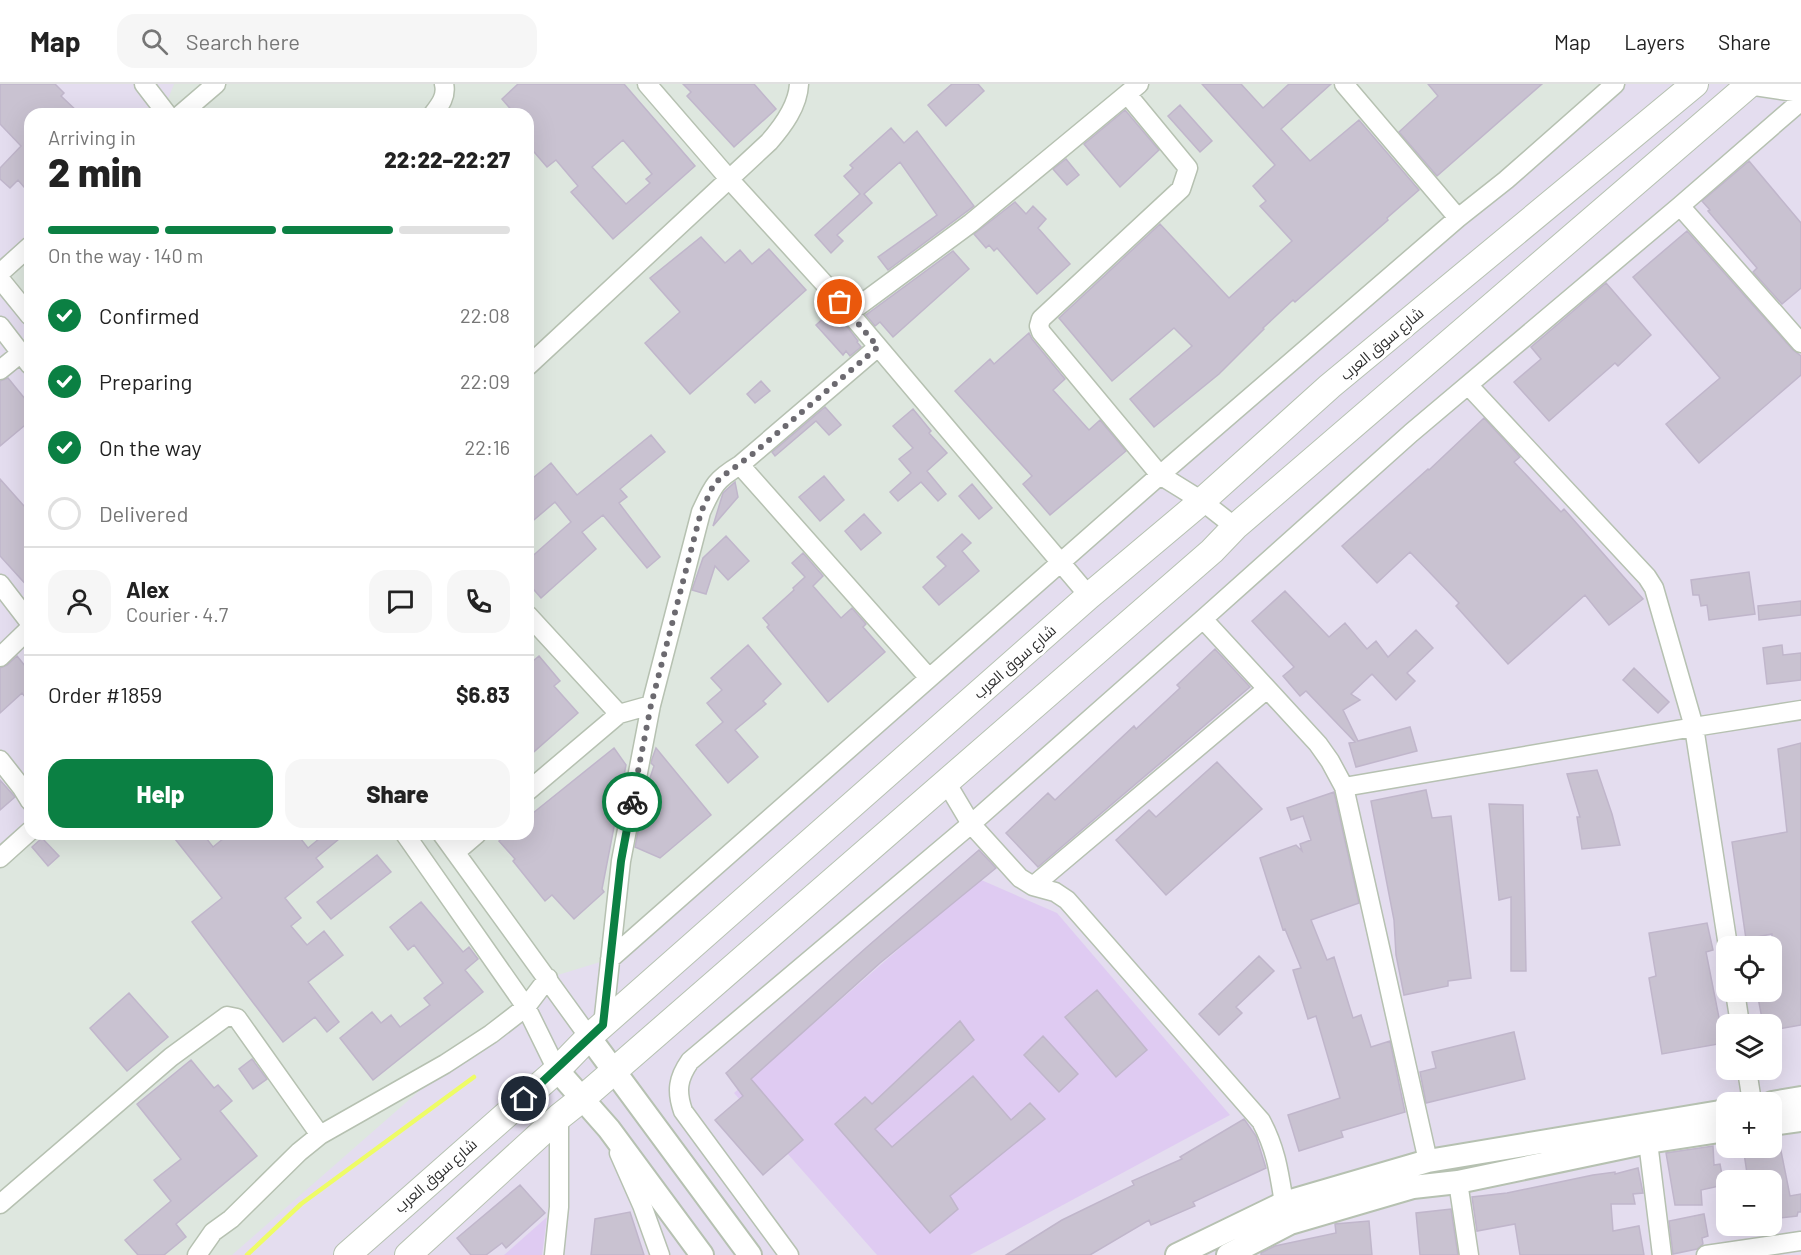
<!DOCTYPE html>
<html lang="en">
<head>
<meta charset="utf-8">
<style>
	:root { --surface:#fff; --page:#f6f6f6; --text:#222; --muted:#767676; --line:#e0e0e0; --accent:#0b8043 }
	body { margin:0; font-family:Barlow,Cairo,sans-serif; background:var(--page); color:var(--text); height:100vh; display:flex; flex-direction:column; font-size:22px; white-space:nowrap }
	* { box-sizing:border-box; margin:0 }
	p { font-size:20px; color:var(--muted) }
	.icon { flex:none; width:33px; height:33px; fill:none; stroke:currentColor; stroke-width:2; stroke-linecap:round; stroke-linejoin:round }
	.map { position:relative; flex:1; overflow:hidden }
	.sheet { position:absolute; left:24px; top:24px; width:510px; height:732px; display:flex; flex-direction:column; background:var(--surface); border-radius:18px; box-shadow:0 6px 24px #0002 }
	.sheet>* { flex:none }
	.fabs { position:absolute; left:1716px; top:852px; display:grid; gap:12px }
	.fabs a { display:grid; place-items:center; width:66px; height:66px; border-radius:12px; background:var(--surface); box-shadow:0 6px 24px #0002; font-size:30px }
	.pin { position:absolute; display:grid; place-items:center; width:51px; height:51px; color:#fff; margin:-26px; border:3px solid #fff; border-radius:50%; box-shadow:0 2px 6px #0007 }
	.courier { position:absolute; display:grid; place-items:center; width:60px; height:60px; margin:-30px; border:4px solid #0b8043; border-radius:50%; background:#fff; color:#222; box-shadow:0 2px 8px #0007 }
	.head em { font-style:normal; font-weight:800 }
	.head div { display:flex; flex-direction:column-reverse }
	.head { display:flex; align-items:center; justify-content:space-between; height:102px; padding:0 24px }
	h1 { font-size:39px; font-weight:800; line-height:45px }
	.bar { display:grid; grid-template-columns:repeat(4,1fr); gap:9px 6px; align-content:center; height:72px; padding:0 24px }
	.bar i { height:8px; border-radius:4px; background:var(--line) }
	.bar .selected { background:var(--accent) }
	.bar p { grid-column:span 4 }
	.line { display:flex; align-items:center; gap:15px; padding:0 24px; border-top:2px solid var(--line) }
	.line div { flex:1 }
	.round { display:grid; place-items:center; flex:none; width:63px; height:63px; border-radius:18px; background:var(--page) }
	ol { padding:0 24px; list-style:none }
	li { display:flex; align-items:center; gap:18px; height:66px }
	li p { margin-inline-start:auto }
	li .icon { padding:6px; border-radius:50%; background:var(--accent); color:#fff; stroke-width:4 }
	li:last-child { color:var(--muted) }
	li i { width:33px; height:33px; border:3px solid var(--line); border-radius:50% }
	.action { display:flex; gap:12px; margin-top:auto; padding:12px 24px }
	.action a { flex:1; height:69px; border-radius:18px; background:var(--accent); color:#fff; font-size:24px; font-weight:800; line-height:69px; text-align:center }
	.action a+a { background:var(--page); color:var(--text) }
	header { display:flex; align-items:center; gap:36px; box-sizing:border-box; height:84px; padding:0 30px; background:var(--surface); border-bottom:2px solid var(--line) }
	header strong { font-size:28px }
	nav { display:flex; gap:33px; margin-inline-start:auto; font-size:21px }
	.search { width:420px; height:54px; background:var(--page); display:flex; align-items:center; gap:15px; box-sizing:border-box; padding:0 21px; border-radius:18px; color:var(--muted); font-size:22px }
	.map>svg:first-child { display:block }
</style>
</head>
<body>
<header>
<strong>Map</strong>
<div class="search"><svg class="icon" aria-label="search" viewBox="0 0 24 24"><circle cx="10" cy="10" r="6"/><path d="M15 15l6 6"/></svg>Search here</div>
<nav><a>Map</a><a>Layers</a><a>Share</a></nav>
</header>
<div class="map">
<svg width="1801" height="1171" viewBox="0 0 1801 1171">
	<rect width="100%" height="100%" fill="#e4ddef"/>
	<path fill="#dee7df" d="M174,0H1615L610,875L548,894L232,1171H0V774L30,750H528V30H167L168,15Z
		M30,162V232L0,189Z"/>
	<path fill="#dfcbf2" d="M979,795L1057,829L1230,1031L970,1171H877L734,1009Z
		M547,1133L542,1171H504Z"/>
	<g fill="none" stroke-linecap="round" stroke-linejoin="round">
		<path stroke="#eefc66" stroke-width="4.5" d="M247,1171L301,1120L474,993"/>
	</g>
	<path fill="#c9c2d1" stroke="#c0b6cb" stroke-width="1.5" fill-rule="evenodd" d="M0,0H55L64,9L61,12L80,30H30V110L18,96L10,104L0,95V84L21,62L0,40Z
		M518,0H624L695,82L613,155L571,108L578,102L556,76L547,83L528,61V30H515L502,15ZM623,56L652,90L646,95L650,99L626,120L592,83Z
		M683,0H754L776,25L734,63L687,12L691,8Z
		M952,0H978L984,7L946,42L928,21Z
		M1202,0H1241L1263,24L1289,0H1331L1281,45L1310,77L1359,36L1419,106L1387,134L1388,136L1295,218L1293,216L1263,244L1264,245L1219,290L1154,343L1130,315L1192,262L1174,244L1112,297L1059,234L1160,140L1229,214L1292,157L1260,122L1266,117L1253,102L1275,81Z
		M1428,0H1542L1437,92L1399,48L1438,12Z
		M1180,21L1212,57L1200,68L1168,32Z
		M1125,26L1159,66L1120,103L1084,60Z
		M891,44L904,59L917,47L974,122L888,186L878,173L937,131L900,78L864,110L872,119L837,151L843,157L831,169L815,151L860,110L844,92L853,84L850,81Z
		M1066,75L1079,91L1067,101L1053,85Z
		M1749,77L1801,139V204L1782,220L1753,188L1757,184L1708,127L1710,126L1702,117Z
		M1015,118L1026,130L1033,122L1046,135L1038,144L1070,180L1037,210L997,164L994,167L989,161L986,164L974,150Z
		M1687,147L1793,266L1801,272V291L1699,379L1666,340L1720,294L1633,193Z
		M701,153L725,179L740,166L752,180L769,165L806,206L690,310L645,259L680,228L650,194Z
		M953,167L969,185L893,253L880,238L875,242L866,231Z
		M1606,199L1651,251L1618,282L1615,279L1549,337L1514,298L1541,275L1531,263Z
		M829,229L842,243L845,240L858,257L857,258L861,263L850,272L846,267L843,271L816,241Z
		M1029,249L1032,255L1065,295L1053,306L1089,346L1100,336L1126,367L1050,431L1023,400L1032,392L955,307L990,275L994,280Z
		M8,294L30,321V337L0,362V297Z
		M761,297L770,307L755,319L747,310Z
		M825,323L841,341L829,351L816,337L775,372L772,368Z
		M913,325L931,347L929,349L947,369L927,387L946,410L938,417L921,398L898,417L890,408L911,389L899,375L913,364L893,342Z
		M1484,334L1520,373L1514,378L1561,428L1564,425L1643,515L1609,541L1585,511L1508,580L1456,522L1459,519L1410,468L1377,499L1342,462L1428,385L1429,386Z
		M651,351L665,368L620,405L627,413L619,419L660,473L647,484L603,431L582,448L596,465L541,514L528,499V476L571,438L555,418L528,441V398L551,379L577,411Z
		M824,392L844,416L820,437L799,413Z
		M0,395L24,422L30,416V505L0,472Z
		M735,398L738,413L713,442L723,409Z
		M972,400L992,424L979,435L959,412Z
		M864,430L881,449L861,466L845,447Z
		M962,450L971,459L962,467L979,487L939,521L923,503L946,482L937,473Z
		M726,452L749,477L728,496L715,482L706,510L692,506L703,474Z
		M803,469L823,492L813,502L841,534L852,524L866,540L863,543L885,568L828,618L767,543L769,541L763,534L794,506L793,504L805,493L792,479Z
		M1749,488L1755,530L1709,536L1707,521L1701,522L1699,511H1693L1691,496Z
		M1285,507L1329,553L1345,539L1367,565L1376,557L1388,573L1416,546L1433,564L1407,589L1415,597L1396,616L1372,590L1351,610L1360,616L1343,626L1358,657L1410,643L1417,667L1356,683L1349,659L1355,658L1306,607L1300,612L1283,592L1294,583L1252,537Z
		M1801,517V531L1759,536L1758,522Z
		M748,561L781,600L763,617L766,620L735,646L758,673L728,699L696,661L723,638L707,619L722,606L711,594Z
		M1782,561L1783,571L1801,569V596L1767,600L1763,564Z
		M1215,565L1250,603L1038,783L1006,749L1048,709L1055,716L1134,642L1136,645L1180,604L1177,601Z
		M17,572L30,588V619L22,609L0,629V584L7,581Z
		M539,572L560,597L554,602L578,629L528,673V581Z
		M1634,584L1669,618L1658,629L1623,596Z
		M1801,659V941L1772,946V940H1763L1757,908H1772V850L1746,855L1732,758L1787,748L1778,665Z
		M614,664L626,681L602,805L604,808L574,835L552,811L545,817L513,777L515,775L499,757L508,750H528V733Z
		M656,664L711,731L660,774L635,763L643,722L649,706L647,703L654,682L651,679L652,675Z
		M1217,678L1262,725L1166,811L1116,756L1149,726L1156,733Z
		M1597,686L1612,730L1620,761L1582,765L1577,733H1580L1567,690Z
		M0,696L15,713L0,726Z
		M1426,706L1432,734L1451,732L1471,894L1448,897V902L1404,911L1396,871L1394,836L1371,717Z
		M1334,708L1359,819L1311,836L1327,876L1334,873L1353,934L1361,931L1371,963L1390,957L1405,1028L1341,1047L1343,1053L1299,1067L1288,1031L1340,1014L1316,932L1308,935L1293,886L1301,884L1285,845L1283,846L1260,774L1296,761L1302,767L1300,760L1311,756L1303,732L1291,736L1287,724Z
		M1489,720L1523,721L1526,887H1511V813L1499,816Z
		M171,750H203L213,763L229,750H297L308,764L325,750H345L316,774L323,783L285,814L301,834L291,842L307,861L324,847L343,871L308,898L339,938L327,948L315,933L283,958L192,838L222,814Z
		M42,754L59,772L48,782L32,763Z
		M979,766L996,784L880,879L751,995L803,1056L763,1091L715,1036L743,1012L726,989L867,863Z
		M377,771L391,788L331,835L317,818Z
		M421,818L463,868L469,863L478,875L465,886L483,908L373,996L340,954L372,928L381,939L391,931L400,943L430,921L424,914L443,899L414,861L408,866L390,843Z
		M1707,839L1713,866L1706,868L1724,959L1662,970L1649,894L1656,892L1649,849Z
		M1259,872L1274,887L1236,923L1242,929L1219,951L1199,930Z
		M1097,906L1147,966L1116,993L1065,933Z
		M129,909L168,953L127,987L90,944Z
		M960,937L974,956L875,1045L892,1063L973,992L1011,1036L1030,1019L1045,1035L950,1112L958,1125L930,1149L835,1040L865,1013L872,1020Z
		M1514,948L1525,995L1426,1019L1420,988L1436,984L1432,968Z
		M1043,952L1078,990L1059,1008L1024,971Z
		M252,975L267,995L253,1005L239,985Z
		M191,976L214,1004L218,1001L232,1017L220,1027L257,1072L176,1140L186,1153L164,1171H138L125,1156L171,1117L154,1096L181,1075L137,1020Z
		M1244,1035L1256,1052L1266,1084L1193,1118L1195,1122L1151,1141L1149,1136L1090,1171H1006L1062,1136L1134,1101L1132,1097L1182,1075L1180,1073Z
		M1713,1062L1714,1081L1720,1080L1724,1101L1701,1106L1702,1121H1675L1666,1069Z
		M1780,1062L1790,1112L1801,1110V1128H1798L1797,1132L1780,1134L1775,1101H1772V1096H1748L1744,1069Z
		M1638,1084L1643,1109L1633,1110L1635,1120H1611L1613,1147L1639,1142L1644,1171H1520L1515,1140L1477,1147L1472,1113L1507,1109L1593,1091L1615,1088V1090Z
		M520,1101L545,1129L506,1164L502,1159L486,1171H471L457,1154Z
		M1451,1125L1458,1171H1420L1416,1129Z
		M630,1128L644,1171H591L595,1135Z
		M1704,1130L1708,1152L1702,1154L1703,1160L1697,1165L1673,1170L1669,1137Z
		M1369,1137L1372,1171H1261V1169L1275,1162L1336,1149L1335,1140Z"/>
	<g fill="none" stroke-linecap="round" stroke-linejoin="round">
		<g stroke="#b6c1b1" stroke-width="21">
			<path id="minor" d="M144,0L167,30
				M647,0L730,96L831,207L1089,512
				M1139,0L1127,10L1188,84L1181,105L1041,235L1039,242L1041,248L1160,391L1202,417L1235,443
				M1344,0L1458,134
				M1748,1L1801,9
				M181,30L216,0
				M433,30C440,21 447,12 444,0
				M1680,122L1801,259
				M0,189L30,162
				M0,195L30,232
				M849,229L971,139L1127,10
				M0,242L30,281
				M528,282L769,58C783,42 798,22 799,0
				M0,286L21,269
				M1468,301L1647,493L1654,504L1694,643L1801,626
				M740,381L878,263
				M0,500L30,539
				M528,531L619,630
				M1203,535L1318,660L1330,677L1344,703L1428,1077
				M0,573L30,544
				M0,676L22,704L30,717
				M946,698L971,740L1020,794L1033,802L1055,808L1067,816L1261,1037C1276,1065 1279,1088 1284,1119
				M1344,703L1694,643L1728,862
				M528,707L619,630L651,621
				M405,750L526,923L557,986
				M442,750L589,953
				M456,768L477,750
				M0,774L30,747
				M1033,802L1267,605
				M610,875L1160,391L1458,134L1506,96L1615,0
				M1735,908L1740,940
				M603,941L621,777L651,621L701,428C713,402 715,396 740,381L929,594
				M1747,986L1752,1018
				M1648,1058L1662,1171
				M619,1069L642,1121L660,1171
				M1458,1098L1469,1171
				M0,1120L171,973L227,932L237,934L320,1051
				M197,1171L213,1148L231,1135L299,1068L320,1051L445,980L491,950L526,923L548,894
				M554,1171L559,1123V1033
				M789,1171L683,1027C676,1007 678,994 690,977L971,740L1203,535L1411,349L1680,122L1801,17
				M1706,1171L1801,1157"/>
		</g>
		<g stroke="#b6c1b1" stroke-width="26">
			<path id="tertiary" d="M589,953L750,1171
				M557,986L609,1045L702,1171
				M1772,1019L1801,1014
				M1772,1040L1801,1036
				M1177,1171L1284,1119L1428,1077L1726,1027
				M1228,1171L1290,1139L1413,1103L1458,1098L1648,1058L1726,1046"/>
		</g>
		<g stroke="#b6c1b1" stroke-width="28">
			<path id="secondary" d="M347,1171L557,986L589,953L1089,512L1202,417L1330,302L1695,0
				M408,1171L559,1033L583,1014L1212,467L1235,443L1750,0"/>
		</g>
		<use href="#minor" stroke="#fff" stroke-width="18"/>
		<use href="#tertiary" stroke="#fff" stroke-width="22"/>
		<use href="#secondary" stroke="#fff" stroke-width="26"/>
	</g>
	<g fill="none" stroke-linecap="round" stroke-linejoin="round">
		<path stroke="#6c6a70" stroke-width="6" stroke-dasharray="0 10.8" d="M632,718L651,621L701,428L714,400L723,392L754,369L878,263L840,218"/>
		<path stroke="#0b8043" stroke-width="8" d="M524,1015L603,941L621,777L632,718"/>
	</g>
	<g text-anchor="middle" stroke-width="6" stroke-linejoin="round" paint-order="stroke">
		<g font-size="15" fill="#2c2c2c" stroke="#fff">
			<text transform="translate(1382 260) rotate(-40)" y="5">شارع سوق العرب</text>
			<text transform="translate(1015 578) rotate(-41)" y="5">شارع سوق العرب</text>
			<text transform="translate(436 1092) rotate(-41)" y="5">شارع سوق العرب</text>
		</g>
	</g>
</svg>
<div class="fabs">
<a><svg class="icon" aria-label="locate" viewBox="0 0 24 24"><circle cx="12" cy="12" r="6"/><path d="M12 2v4M12 18v4M2 12h4M18 12h4"/></svg></a>
<a><svg class="icon" aria-label="layers" viewBox="0 0 24 24"><path d="M12 4l9 5-9 5-9-5zM3 14l9 5 9-5"/></svg></a>
<a>+</a>
<a>−</a>
</div>
<div class="pin" style="left:840px;top:218px;background:#ea580c"><svg class="icon" aria-label="bag" viewBox="0 0 24 24"><path d="M5 8h14l-1 12H6zM9 8a3 3 0 0 1 6 0"/></svg></div>
<div class="pin" style="left:524px;top:1015px;background:#1f2937"><svg class="icon" aria-label="home" viewBox="0 0 24 24"><path d="M3 11l9-7 9 7M6 9v11h12V9"/></svg></div>
<div class="courier" style="left:632px;top:718px"><svg class="icon" aria-label="bike" viewBox="0 0 24 24"><circle cx="6" cy="16" r="4"/><circle cx="18" cy="16" r="4"/><path d="M6 16l4-8h5l3 8M10 8l3 8H6M13 5h3"/></svg></div>
<section class="sheet">
<div class="head"><div><h1>2 min</h1><p>Arriving in</p></div><em>22:22–22:27</em></div>
<div class="bar"><i class="selected"></i><i class="selected"></i><i class="selected"></i><i></i><p>On the way · 140 m</p></div>
<ol>
<li><svg class="icon" aria-label="check" viewBox="0 0 24 24"><path d="M5 12l5 5 9-10"/></svg>Confirmed<p>22:08</p></li>
<li><svg class="icon" aria-label="check" viewBox="0 0 24 24"><path d="M5 12l5 5 9-10"/></svg>Preparing<p>22:09</p></li>
<li><svg class="icon" aria-label="check" viewBox="0 0 24 24"><path d="M5 12l5 5 9-10"/></svg>On the way<p>22:16</p></li>
<li><i></i>Delivered</li>
</ol>
<div class="line" style="height:108px"><a class="round"><svg class="icon" aria-label="person" viewBox="0 0 24 24"><circle cx="12" cy="8" r="4"/><path d="M4 21q1-7 8-7t8 7"/></svg></a><div><b>Alex</b><p>Courier · 4.7</p></div><a class="round"><svg class="icon" aria-label="chat" viewBox="0 0 24 24"><path d="M4 5h16v11H9l-5 4z"/></svg></a><a class="round"><svg class="icon" aria-label="phone" viewBox="0 0 24 24"><path d="M5 4h4l2 5-3 2q2 4 5 5l2-3 5 2v4C11 20 4 13 5 4z"/></svg></a></div>
<div class="line" style="height:78px"><div>Order #1859</div><b>$6.83</b></div>
<div class="action"><a>Help</a><a>Share</a></div>
</section>
</div>
</body>
</html>
